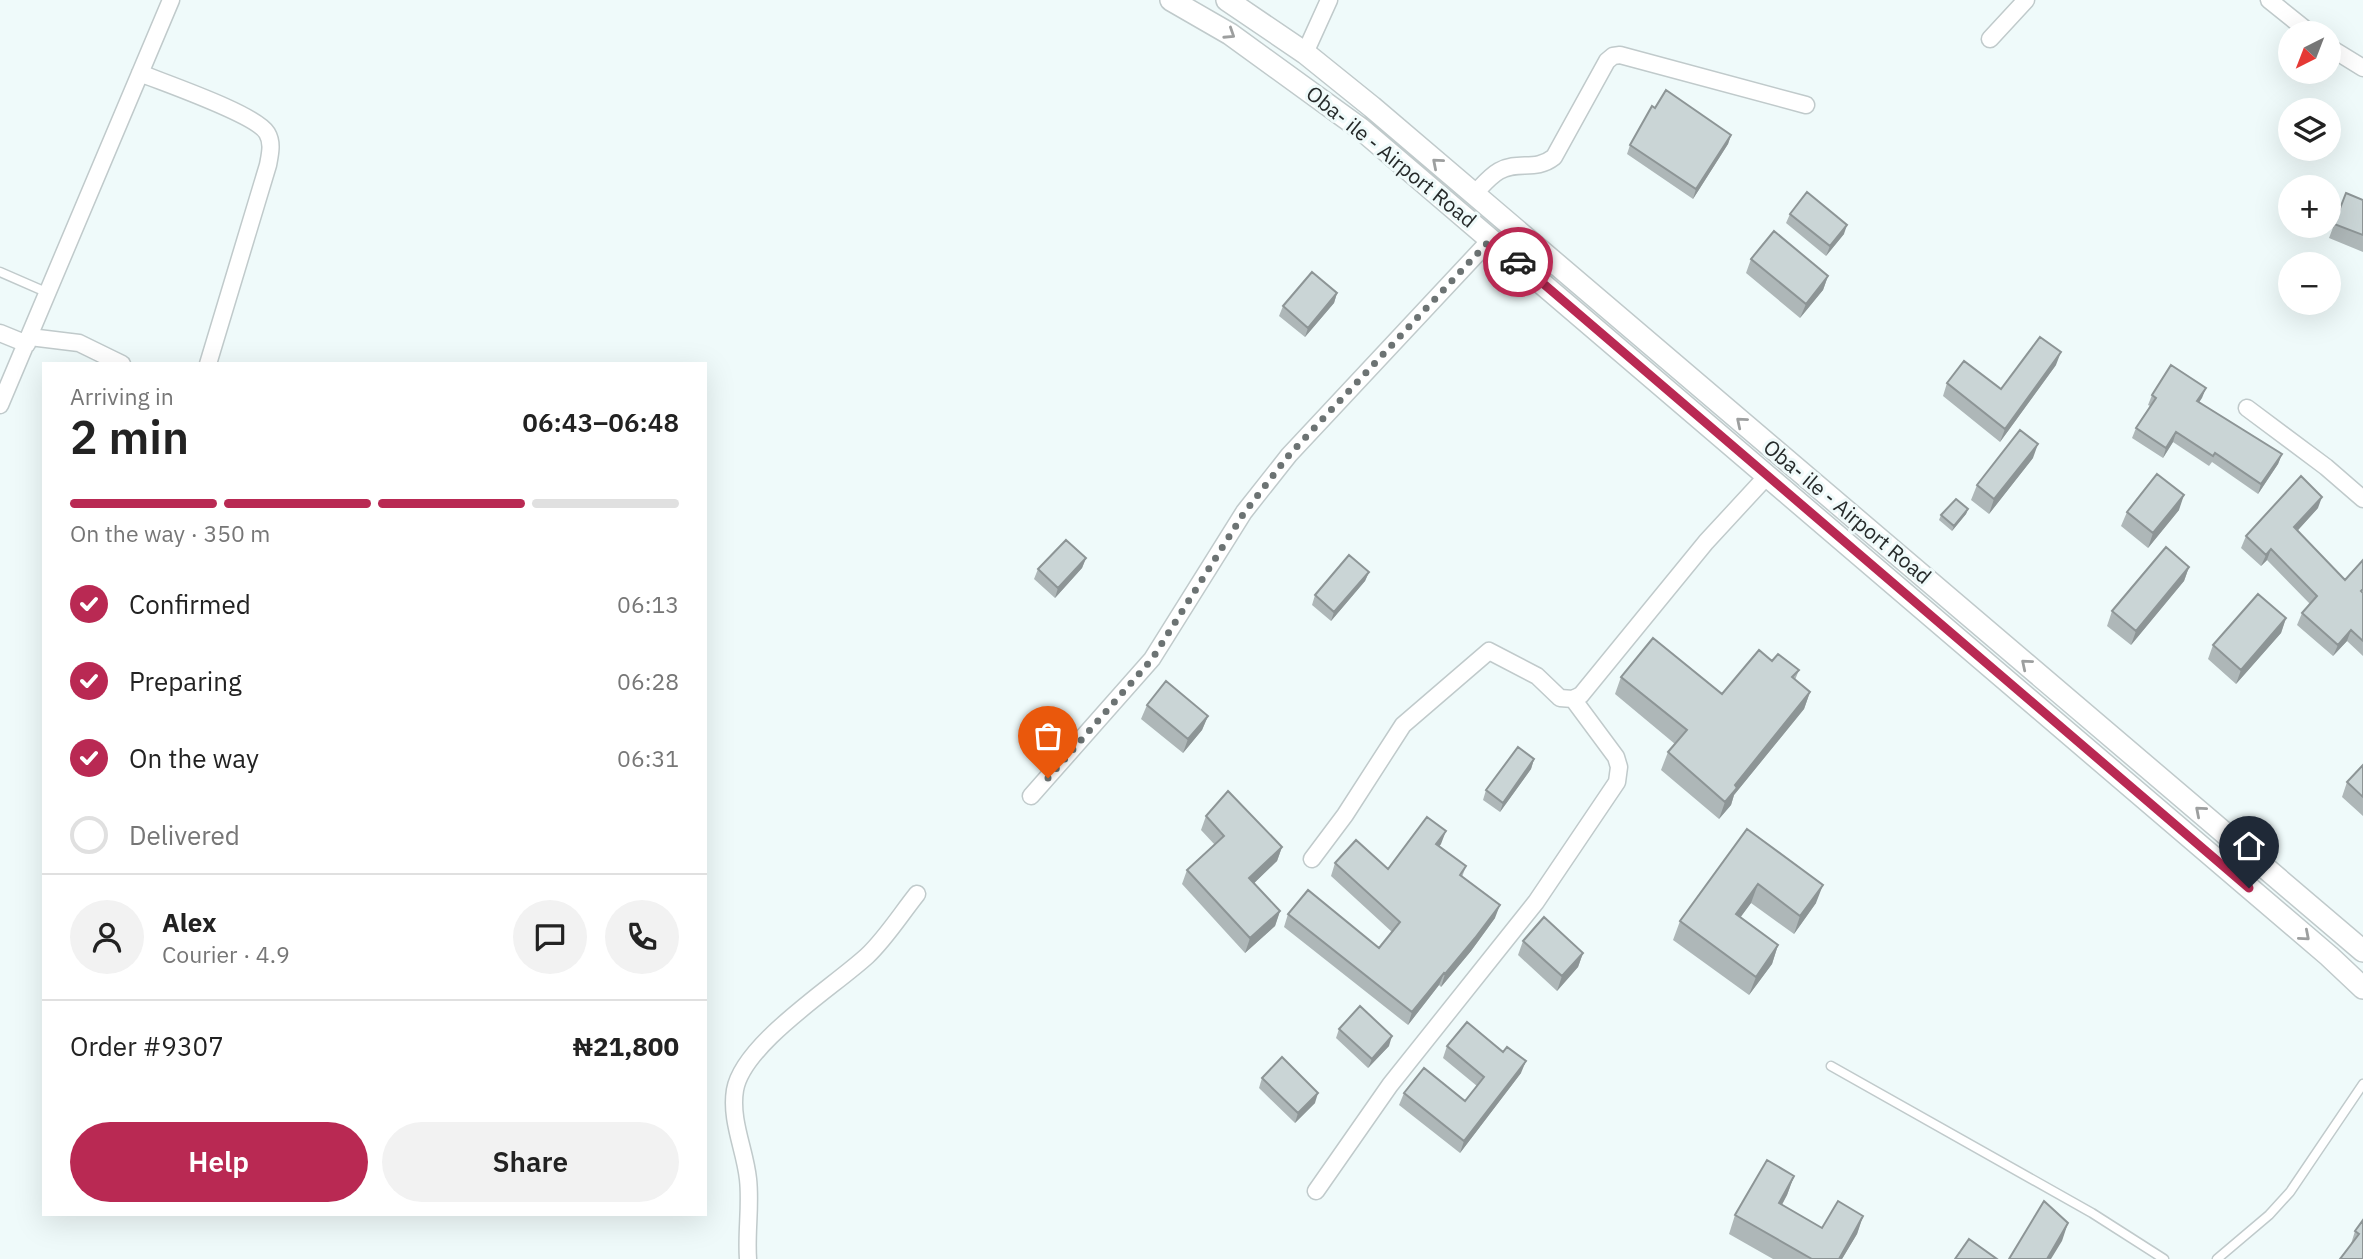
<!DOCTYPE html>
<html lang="en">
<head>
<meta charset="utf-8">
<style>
	:root { --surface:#fff; --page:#f2f2f2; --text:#222; --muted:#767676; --line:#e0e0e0; --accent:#b92953 }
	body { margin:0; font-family:"IBM Plex Sans",sans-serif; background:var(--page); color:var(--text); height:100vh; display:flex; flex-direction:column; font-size:26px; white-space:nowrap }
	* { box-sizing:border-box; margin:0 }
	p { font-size:23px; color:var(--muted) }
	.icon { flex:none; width:38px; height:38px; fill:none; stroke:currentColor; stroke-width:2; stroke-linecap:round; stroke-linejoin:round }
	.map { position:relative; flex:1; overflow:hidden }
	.drawer { position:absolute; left:42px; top:362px; width:665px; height:854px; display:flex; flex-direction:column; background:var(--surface); border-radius:0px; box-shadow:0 7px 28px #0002 }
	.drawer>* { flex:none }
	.needle { width:46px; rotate:222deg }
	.fabs { position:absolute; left:2278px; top:21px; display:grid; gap:14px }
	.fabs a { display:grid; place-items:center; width:63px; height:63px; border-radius:50%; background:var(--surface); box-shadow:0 7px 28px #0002; font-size:35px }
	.pin { position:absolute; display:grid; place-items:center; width:60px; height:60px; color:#fff; margin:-72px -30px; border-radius:50% 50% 50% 0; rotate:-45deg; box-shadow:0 0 7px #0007 }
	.pin .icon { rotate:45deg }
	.courier { position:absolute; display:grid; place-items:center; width:70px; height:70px; margin:-35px; border:5px solid #b92953; border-radius:50%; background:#fff; color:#222; box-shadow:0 2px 9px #0007 }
	.headline em { font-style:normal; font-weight:600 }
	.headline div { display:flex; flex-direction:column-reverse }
	.headline { display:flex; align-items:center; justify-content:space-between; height:119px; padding:0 28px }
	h1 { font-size:46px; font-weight:600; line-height:52px }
	.bar { display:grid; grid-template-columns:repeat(4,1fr); gap:10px 7px; align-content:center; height:84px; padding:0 28px }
	.bar i { height:9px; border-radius:5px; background:var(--line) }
	.bar .current { background:var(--accent) }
	.bar p { grid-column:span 4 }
	.line { display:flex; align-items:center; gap:18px; padding:0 28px; border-top:2px solid var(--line) }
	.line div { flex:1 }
	.round { display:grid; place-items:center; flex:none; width:74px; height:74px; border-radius:37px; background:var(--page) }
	ol { padding:0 28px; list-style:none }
	li { display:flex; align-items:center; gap:21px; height:77px }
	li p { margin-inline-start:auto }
	li .icon { padding:7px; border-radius:50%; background:var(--accent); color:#fff; stroke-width:4 }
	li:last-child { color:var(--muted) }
	li i { width:38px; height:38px; border:4px solid var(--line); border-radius:50% }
	.action { display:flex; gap:14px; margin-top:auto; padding:14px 28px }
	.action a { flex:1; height:80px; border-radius:42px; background:var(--accent); color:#fff; font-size:28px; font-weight:600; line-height:80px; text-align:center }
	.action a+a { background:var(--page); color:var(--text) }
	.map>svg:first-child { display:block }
</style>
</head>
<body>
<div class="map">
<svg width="2363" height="1259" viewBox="0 0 2363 1259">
	<rect width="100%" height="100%" fill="#effafa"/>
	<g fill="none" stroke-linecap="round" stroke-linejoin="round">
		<g stroke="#c0cacb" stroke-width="11">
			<path id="service" d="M0,272L46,292
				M1831,1066L2092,1213L2164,1259
				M2217,1259L2269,1215L2290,1192L2363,1084"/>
		</g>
		<g stroke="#c0cacb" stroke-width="19">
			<path id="minor" d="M2269,0L2310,33
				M1990,39L2026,0
				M2329,47L2363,68
				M1305,53L1329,0
				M140,73C164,83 256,114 267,133C273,143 270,154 268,165L208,364
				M1474,194C1481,187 1490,176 1499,171C1519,160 1535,172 1554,157L1607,61L1613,56L1620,55L1806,105
				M0,333L27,344
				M30,337L79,343L122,364
				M0,405L171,0
				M2247,408L2326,467L2363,499
				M1031,796L1152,659L1244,512L1289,455L1491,239
				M1312,859L1345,815L1403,725L1489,651L1537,676L1560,698L1573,699L1581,695L1706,542L1767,476
				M1316,1191L1390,1085L1536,902L1617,782L1619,767L1616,757L1573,699
				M748,1259C746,1233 751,1205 748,1179C745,1150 730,1120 735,1090C743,1044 832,988 867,956C886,938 901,914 917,894"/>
		</g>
		<g stroke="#c0cacb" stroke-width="24">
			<path id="secondary" d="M1171,0L1230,34L1361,129L2329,956L2363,988
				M1227,0L1305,53L1372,107L2363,951"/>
		</g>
		<use href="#service" stroke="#fff" stroke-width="8"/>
		<use href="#minor" stroke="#fff" stroke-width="16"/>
		<use href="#secondary" stroke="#fff" stroke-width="21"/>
	</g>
	<path fill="#aeb7b8" d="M1655,108L1731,135L1728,144L1693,199L1627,154L1630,145Z
		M2346,193L2363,200V252L2329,238Z
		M1790,214L1844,234L1826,256L1786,223Z
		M1751,259L1828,276L1823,290L1800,318L1746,273Z
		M1337,293L1334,303L1305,337L1279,316L1283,306Z
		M2056,365L2000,442L1943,396L1947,383L2001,389Z
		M2206,388L2199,402L2282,454L2278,464L2258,494L2212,462L2209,466L2173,442L2163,458L2132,438L2136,428L2150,406L2148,405L2152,395Z
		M2033,458L1989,514L1971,500L1977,485Z
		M2318,508L2297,531L2345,580L2363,560V656L2347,641L2333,656L2297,625L2302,613L2310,604L2267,560L2261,566L2241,548L2246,536Z
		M1968,509L1966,514L1952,531L1939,520L1941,515Z
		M2179,510L2148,548L2121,526L2127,512Z
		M1086,558L1082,568L1055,598L1034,579L1038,569Z
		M2189,567L2184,581L2131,645L2107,626L2112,611Z
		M1369,572L1365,581L1331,621L1312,605L1315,595Z
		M2286,618L2281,633L2236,684L2208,659L2213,645Z
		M1772,661L1799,670L1795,680L1810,692L1804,709L1734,795L1731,805L1719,819L1661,770L1668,752L1675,744L1615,694L1621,677L1722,694Z
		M1147,705L1208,716L1202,730L1183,753L1141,719Z
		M1534,759L1531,769L1500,812L1483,800L1486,790Z
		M2363,765V816L2342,797L2347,782Z
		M1206,816L1282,847L1277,861L1254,883L1280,911L1275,926L1245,953L1182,884L1187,870L1215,845L1201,830Z
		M1747,829L1816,903L1794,934L1751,903L1740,917L1778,945L1772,964L1749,995L1673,940L1680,921Z
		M1441,844L1439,846L1466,866L1462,877L1495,918L1471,951L1441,987L1439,985L1408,1025L1284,927L1288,914L1379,948L1392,932L1331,876L1335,863L1388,869Z
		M1523,941L1583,953L1578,967L1557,991L1518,955Z
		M1339,1029L1389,1046L1368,1068L1336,1038Z
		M1447,1046L1521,1073L1460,1153L1399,1105L1404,1093L1465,1101L1477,1086L1443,1058Z
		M1262,1078L1315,1103L1295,1123L1259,1088Z
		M1794,1176L1787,1195L1782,1205L1822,1228L1863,1216L1857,1234L1842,1259H1773L1729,1234L1735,1215Z
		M2363,1220V1259L2351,1244L2355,1231Z"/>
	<path fill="#8d9596" d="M1731,135L1728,144L1693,199L1696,189Z
		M1847,225L1844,234L1826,256L1830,246Z
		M1828,276L1823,290L1800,318L1806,304Z
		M1337,293L1334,303L1305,337L1308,328Z
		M2061,352L2056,365L2000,442L2005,429Z
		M2206,388L2202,398L2194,410L2197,401Z
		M2176,432L2173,442L2163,458L2166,448Z
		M2038,444L2033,458L1989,514L1994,499Z
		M2282,454L2278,464L2258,494L2261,484Z
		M2184,495L2179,510L2148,548L2153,533Z
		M2322,497L2318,508L2290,539L2294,527Z
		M1968,509L1966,514L1952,531L1954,526Z
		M2271,549L2267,560L2261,566L2266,555Z
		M1086,558L1082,568L1055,598L1058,588Z
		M2189,567L2184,581L2131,645L2136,631Z
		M1369,572L1365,581L1331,621L1334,612Z
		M2286,618L2281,633L2236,684L2241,670Z
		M2351,630L2347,641L2333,656L2338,645Z
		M1810,692L1804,709L1734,795L1731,805L1719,819L1725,802L1735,785Z
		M1208,716L1202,730L1183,753L1188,739Z
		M1534,759L1531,769L1500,812L1503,803Z
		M1446,831L1441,844L1432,857L1436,844Z
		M1282,847L1277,861L1244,893L1249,878Z
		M1758,884L1751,903L1729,933L1736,914Z
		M1823,885L1816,903L1794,934L1800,916Z
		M1500,905L1495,918L1471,951L1441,987L1445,974Z
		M1280,911L1275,926L1245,953L1250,938Z
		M1778,945L1772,964L1749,995L1756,977Z
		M1583,953L1578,967L1557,991L1562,976Z
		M1444,973L1439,985L1408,1025L1412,1012Z
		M1392,1036L1389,1046L1368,1068L1372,1059Z
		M1526,1061L1521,1073L1460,1153L1464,1141Z
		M1318,1093L1315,1103L1295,1123L1298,1113Z
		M1794,1176L1787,1195L1772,1222L1779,1203Z
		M1863,1216L1857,1234L1842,1259H1839Z
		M2068,1223L2062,1241L2051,1259H2047Z"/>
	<path fill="#cad5d6" stroke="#8d9596" stroke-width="2" d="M1666,90L1731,135L1696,189L1630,145L1652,106L1655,108Z
		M1807,192L1847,225L1830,246L1790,214Z
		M2346,193L2363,200V235L2334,224Z
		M1774,231L1828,276L1806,304L1751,259Z
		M1312,272L1337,293L1308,328L1283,306Z
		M2040,337L2061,352L2005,429L1947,383L1964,361L2001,389Z
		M2171,365L2206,388L2197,401L2282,454L2261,484L2215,453L2213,456L2176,432L2166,448L2136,428L2156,398L2152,395Z
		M2020,430L2038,444L1994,499L1977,485Z
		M2157,474L2184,495L2153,533L2127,512Z
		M2301,476L2322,497L2294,527L2345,580L2363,560V589L2361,591L2363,593V641L2351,630L2338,645L2302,613L2317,596L2271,549L2266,555L2246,536Z
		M1956,499L1968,509L1954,526L1941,515Z
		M1066,540L1086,558L1058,588L1038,569Z
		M2166,547L2189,567L2136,631L2112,611Z
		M1349,555L1369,572L1334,612L1315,595Z
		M2258,594L2286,618L2241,670L2213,645Z
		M1653,638L1722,694L1759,650L1772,661L1778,654L1799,670L1792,677L1810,692L1735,785L1737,788L1725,802L1668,752L1687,730L1621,677Z
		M1166,681L1208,716L1188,739L1147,705Z
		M1518,747L1534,759L1503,803L1486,790Z
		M2363,765V797L2347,782Z
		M1228,791L1282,847L1249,878L1280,911L1250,938L1187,870L1224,836L1206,816Z
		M1427,817L1446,831L1436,844L1466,866L1460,875L1500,905L1475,938L1445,974L1444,973L1412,1012L1288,914L1308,890L1379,948L1400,922L1335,863L1356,840L1388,869Z
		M1747,829L1823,885L1800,916L1758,884L1736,914L1778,945L1756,977L1680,921Z
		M1544,917L1583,953L1562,976L1523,941Z
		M1360,1006L1392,1036L1372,1059L1339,1029Z
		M1467,1022L1503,1052L1507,1047L1526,1061L1464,1141L1404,1093L1424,1068L1465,1101L1484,1077L1447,1046Z
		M1282,1057L1318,1093L1298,1113L1262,1078Z
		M1767,1160L1794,1176L1779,1203L1822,1228L1838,1201L1863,1216L1839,1259H1812L1735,1215Z
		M2044,1201L2068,1223L2047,1259H2009Z
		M2363,1220V1259H2340L2359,1234L2355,1231Z
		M1969,1239L1997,1259H1955Z"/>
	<defs><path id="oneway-chevron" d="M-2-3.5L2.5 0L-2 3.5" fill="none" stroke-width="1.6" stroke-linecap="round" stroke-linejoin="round" transform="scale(1.75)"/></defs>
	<g stroke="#9d9f9f">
		<use href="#oneway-chevron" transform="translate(1230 34) rotate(33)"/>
		<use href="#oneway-chevron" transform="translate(1437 163) rotate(-139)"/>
		<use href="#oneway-chevron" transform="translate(1741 422) rotate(-140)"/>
		<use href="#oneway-chevron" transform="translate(2026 664) rotate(-140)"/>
		<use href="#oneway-chevron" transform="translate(2200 811) rotate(-139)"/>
		<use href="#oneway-chevron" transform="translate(2305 936) rotate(41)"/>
	</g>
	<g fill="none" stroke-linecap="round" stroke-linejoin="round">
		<path stroke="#6c7373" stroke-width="7" stroke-dasharray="0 12.6" d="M1048,778L1152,659L1244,513L1289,455L1491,239L1518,262"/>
		<path stroke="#b92953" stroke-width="9" d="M1518,262L2249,888"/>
	</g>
	<g text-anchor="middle" stroke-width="6" stroke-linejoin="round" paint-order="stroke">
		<g font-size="21" fill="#262a2a" stroke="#effafa">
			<text transform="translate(1391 157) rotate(39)" y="7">Oba- ile - Airport Road</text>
			<text transform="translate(1847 512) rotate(40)" y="7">Oba- ile - Airport Road</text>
		</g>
	</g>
</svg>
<div class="fabs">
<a><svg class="needle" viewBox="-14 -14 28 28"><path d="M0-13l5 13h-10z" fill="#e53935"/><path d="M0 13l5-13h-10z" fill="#767676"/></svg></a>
<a><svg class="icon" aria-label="layers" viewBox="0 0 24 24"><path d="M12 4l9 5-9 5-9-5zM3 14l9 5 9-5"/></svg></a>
<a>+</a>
<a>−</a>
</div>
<div class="pin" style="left:1048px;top:778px;background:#ea580c"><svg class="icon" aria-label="bag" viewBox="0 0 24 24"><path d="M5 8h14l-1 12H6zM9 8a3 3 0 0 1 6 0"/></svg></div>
<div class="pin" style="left:2249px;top:888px;background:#1f2937"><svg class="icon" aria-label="home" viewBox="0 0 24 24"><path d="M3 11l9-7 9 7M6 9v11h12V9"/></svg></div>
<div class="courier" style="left:1518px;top:262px"><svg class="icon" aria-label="car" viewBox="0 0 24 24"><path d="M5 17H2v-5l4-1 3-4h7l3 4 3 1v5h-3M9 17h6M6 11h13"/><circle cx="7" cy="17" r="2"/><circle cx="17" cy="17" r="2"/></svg></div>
<section class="drawer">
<div class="headline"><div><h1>2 min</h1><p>Arriving in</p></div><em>06:43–06:48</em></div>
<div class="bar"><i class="current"></i><i class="current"></i><i class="current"></i><i></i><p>On the way · 350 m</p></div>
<ol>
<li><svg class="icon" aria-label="check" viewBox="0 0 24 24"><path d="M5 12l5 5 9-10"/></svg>Confirmed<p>06:13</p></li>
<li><svg class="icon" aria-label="check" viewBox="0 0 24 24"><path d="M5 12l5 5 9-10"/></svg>Preparing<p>06:28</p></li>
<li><svg class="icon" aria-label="check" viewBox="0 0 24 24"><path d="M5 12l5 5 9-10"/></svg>On the way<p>06:31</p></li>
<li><i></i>Delivered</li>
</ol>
<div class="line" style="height:126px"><a class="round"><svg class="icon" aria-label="person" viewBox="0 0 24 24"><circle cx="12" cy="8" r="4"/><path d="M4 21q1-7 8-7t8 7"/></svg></a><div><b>Alex</b><p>Courier · 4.9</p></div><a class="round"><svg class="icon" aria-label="chat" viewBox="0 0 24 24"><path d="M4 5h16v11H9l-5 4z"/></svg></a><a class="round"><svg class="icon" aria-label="phone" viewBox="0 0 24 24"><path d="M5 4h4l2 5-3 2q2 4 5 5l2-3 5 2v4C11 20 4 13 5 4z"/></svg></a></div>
<div class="line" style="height:91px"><div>Order #9307</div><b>₦21,800</b></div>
<div class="action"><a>Help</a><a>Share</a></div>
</section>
</div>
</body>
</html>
